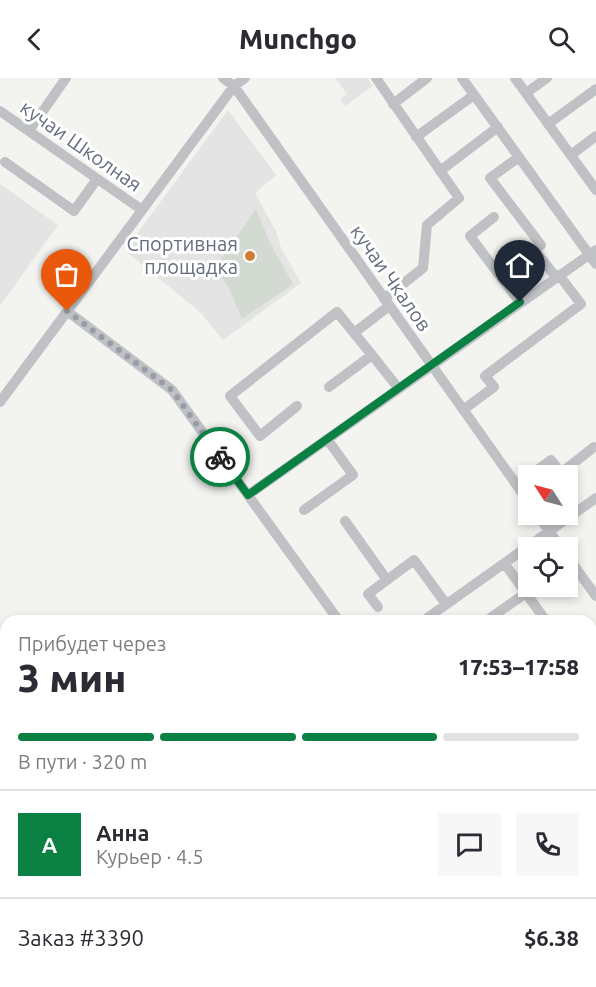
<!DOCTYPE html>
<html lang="ru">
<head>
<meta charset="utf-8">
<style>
	:root { --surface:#fff; --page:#f7f7f7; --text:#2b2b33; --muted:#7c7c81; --line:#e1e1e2; --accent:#0b8043 }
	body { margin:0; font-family:Ubuntu,sans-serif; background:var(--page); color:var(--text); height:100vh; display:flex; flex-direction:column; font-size:22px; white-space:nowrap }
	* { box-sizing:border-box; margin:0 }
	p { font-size:20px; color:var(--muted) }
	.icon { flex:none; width:33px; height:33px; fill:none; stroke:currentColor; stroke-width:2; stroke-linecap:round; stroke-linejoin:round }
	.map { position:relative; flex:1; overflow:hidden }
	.drawer { position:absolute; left:0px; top:537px; width:597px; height:372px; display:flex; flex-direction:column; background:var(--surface); border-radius:18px 18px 0 0; box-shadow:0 3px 9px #0003 }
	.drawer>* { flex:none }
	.needle { width:39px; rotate:306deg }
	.controls { position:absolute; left:518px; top:387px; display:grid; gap:12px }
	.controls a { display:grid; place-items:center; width:60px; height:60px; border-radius:0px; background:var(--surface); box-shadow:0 3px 9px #0003; font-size:30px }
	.pin { position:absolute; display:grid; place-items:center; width:51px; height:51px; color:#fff; margin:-62px -26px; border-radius:50% 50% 50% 0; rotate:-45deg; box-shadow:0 0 6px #0007 }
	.pin .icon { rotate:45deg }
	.courier { position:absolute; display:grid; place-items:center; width:60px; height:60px; margin:-30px; border:4px solid #0b8043; border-radius:50%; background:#fff; color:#222; box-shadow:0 2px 8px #0007 }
	.headline em { font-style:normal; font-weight:800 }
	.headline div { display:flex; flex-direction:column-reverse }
	.headline { display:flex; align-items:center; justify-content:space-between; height:102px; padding:0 18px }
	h1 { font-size:39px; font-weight:800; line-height:45px }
	.bar { display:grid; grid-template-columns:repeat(4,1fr); gap:9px 6px; align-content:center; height:72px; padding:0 18px }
	.bar i { height:8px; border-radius:4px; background:var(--line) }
	.bar .selected { background:var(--accent) }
	.bar p { grid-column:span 4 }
	.line { display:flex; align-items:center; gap:15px; padding:0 18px; border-top:2px solid var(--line) }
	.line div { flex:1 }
	.round { display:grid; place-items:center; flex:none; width:63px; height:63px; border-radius:0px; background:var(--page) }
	header { display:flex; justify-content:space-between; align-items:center; height:78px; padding:0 18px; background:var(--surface); font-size:27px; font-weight:800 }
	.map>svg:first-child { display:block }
</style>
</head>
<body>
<header><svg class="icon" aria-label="back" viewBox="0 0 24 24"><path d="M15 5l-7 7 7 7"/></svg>Munchgo<svg class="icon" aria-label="search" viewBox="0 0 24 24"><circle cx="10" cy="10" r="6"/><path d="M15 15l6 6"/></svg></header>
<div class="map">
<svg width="596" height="909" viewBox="0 0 596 909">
	<rect width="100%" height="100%" fill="#f3f3f0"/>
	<path fill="#e3e4e3" d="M335,0H367L373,8L345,28L340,21L347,16Z
		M228,32L276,97L255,115L277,155L281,170L301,205L223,262L200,234L128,175V168Z
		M0,106L58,147L0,228Z
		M6,866V903H81L85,909H0V871Z"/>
	<path fill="#d3dad1" d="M256,131L270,165L293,206L242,241L228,208L214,191Z
		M6,619V833L0,837V620Z
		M124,903H193L184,909H128Z
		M219,903H366L368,909H224Z"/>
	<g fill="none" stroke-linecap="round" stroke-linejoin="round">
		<path stroke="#bfc1c5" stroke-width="10" d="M223,0L234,8L528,423
			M376,0L459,120L427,147L423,190L384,221
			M462,0L596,186
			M515,0L596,112
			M526,15L547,0
			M393,26L427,0
			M0,33L142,132
			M548,46L596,11
			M29,53L66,0
			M416,59L474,17
			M571,77L596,58
			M519,79L490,100L541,167L534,172L556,199
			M5,84L74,133L97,101
			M440,93L498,49
			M494,139L470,158L500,198L534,172
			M500,198L520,224
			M67,233L172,312L339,543
			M354,255L372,277
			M329,309L372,277L399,311
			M0,324L234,8L245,0
			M297,328L260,358L230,318L337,234L354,255L389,228
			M463,332L494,309L485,298L581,226L559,197
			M529,398L551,382L561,395L594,369
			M248,417L596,172
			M304,432L353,397L327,361
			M537,436L561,470
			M345,443L387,502L414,482L446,526
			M567,478L596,518
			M505,486L546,543
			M378,529L368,516L387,502
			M423,543L596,420
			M486,543L526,515
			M591,607L596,614
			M591,669L596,666
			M591,808L596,798
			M0,838L6,834
			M393,909L396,903
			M426,909L432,903
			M475,909L478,903
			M541,909L544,903"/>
	</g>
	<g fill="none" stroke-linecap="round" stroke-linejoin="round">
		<path stroke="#979ca6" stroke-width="6" stroke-dasharray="0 10.8" d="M67,233L172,312L220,379"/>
		<path stroke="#0b8043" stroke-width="8" d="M220,379L248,417L520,224"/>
	</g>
	<circle fill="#d07d33" stroke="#fff" stroke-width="2" cx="250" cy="178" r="6"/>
	<g text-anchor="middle" stroke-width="6" stroke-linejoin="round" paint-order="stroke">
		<g font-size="20" fill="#656d7e" stroke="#fff">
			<text transform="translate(81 68) rotate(35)" y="7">кучаи Школная</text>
			<text transform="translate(391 200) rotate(55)" y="7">кучаи Чкалов</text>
		</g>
		<g font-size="20" fill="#656d7e" stroke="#fff" text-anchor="end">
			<text x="238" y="173">Спортивная<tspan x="238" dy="23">площадка</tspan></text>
		</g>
	</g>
</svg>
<div class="controls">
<a><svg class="needle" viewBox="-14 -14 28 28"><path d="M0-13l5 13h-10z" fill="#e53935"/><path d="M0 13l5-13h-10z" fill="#7c7c81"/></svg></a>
<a><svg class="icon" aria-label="locate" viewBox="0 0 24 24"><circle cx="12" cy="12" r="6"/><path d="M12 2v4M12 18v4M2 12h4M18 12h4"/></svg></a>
</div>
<div class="pin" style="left:67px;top:233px;background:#ea580c"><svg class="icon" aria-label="bag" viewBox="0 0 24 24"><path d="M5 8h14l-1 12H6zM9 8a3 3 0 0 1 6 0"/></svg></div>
<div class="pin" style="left:520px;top:224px;background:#1f2937"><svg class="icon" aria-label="home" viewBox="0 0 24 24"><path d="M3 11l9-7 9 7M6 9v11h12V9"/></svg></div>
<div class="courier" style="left:220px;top:379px"><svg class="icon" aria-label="bike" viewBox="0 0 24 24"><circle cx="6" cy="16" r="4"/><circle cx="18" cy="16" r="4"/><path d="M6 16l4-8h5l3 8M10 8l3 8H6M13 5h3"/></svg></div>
<section class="drawer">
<div class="headline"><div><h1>3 мин</h1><p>Прибудет через</p></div><em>17:53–17:58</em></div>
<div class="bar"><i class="selected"></i><i class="selected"></i><i class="selected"></i><i></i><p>В пути · 320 m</p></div>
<div class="line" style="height:108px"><b class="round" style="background:var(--accent);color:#fff">А</b><div><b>Анна</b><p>Курьер · 4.5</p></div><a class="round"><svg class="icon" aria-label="chat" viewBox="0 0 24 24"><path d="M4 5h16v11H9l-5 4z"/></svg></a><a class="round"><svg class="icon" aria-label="phone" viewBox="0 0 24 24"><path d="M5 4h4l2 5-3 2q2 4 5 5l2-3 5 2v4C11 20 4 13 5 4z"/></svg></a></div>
<div class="line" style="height:78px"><div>Заказ #3390</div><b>$6.38</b></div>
</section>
</div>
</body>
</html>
